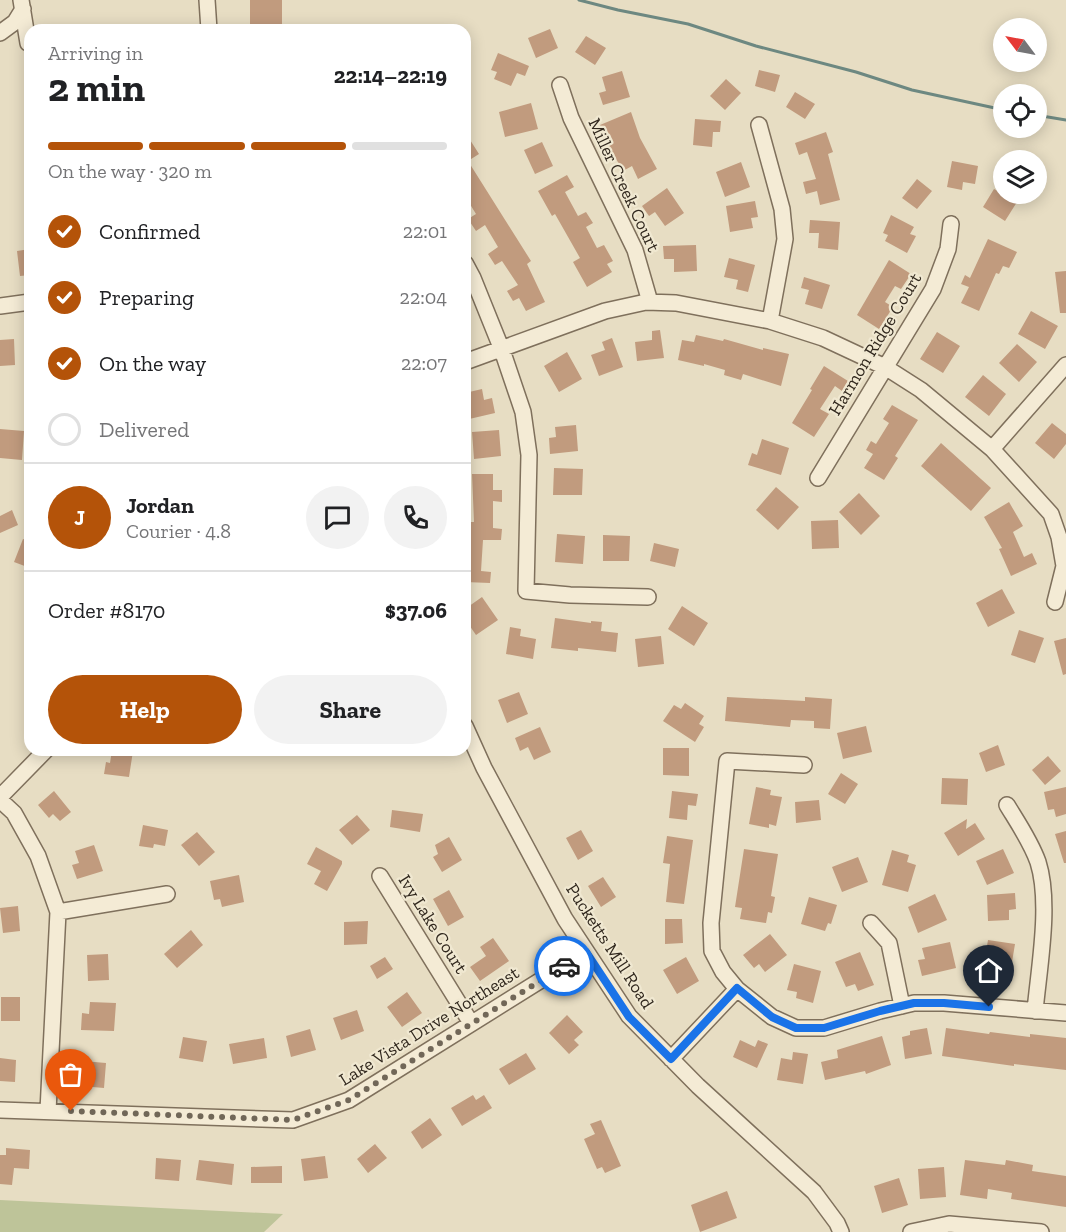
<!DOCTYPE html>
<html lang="en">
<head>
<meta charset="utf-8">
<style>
	:root { --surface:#fff; --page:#f2f2f2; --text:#202124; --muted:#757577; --line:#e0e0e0; --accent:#b45309 }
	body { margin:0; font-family:"Zilla Slab",serif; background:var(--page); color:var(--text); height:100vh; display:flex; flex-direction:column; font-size:22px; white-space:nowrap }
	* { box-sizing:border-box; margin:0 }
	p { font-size:20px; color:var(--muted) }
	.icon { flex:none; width:33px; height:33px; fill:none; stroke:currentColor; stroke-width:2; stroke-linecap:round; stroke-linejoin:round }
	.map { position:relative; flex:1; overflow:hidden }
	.side { position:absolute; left:24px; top:24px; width:447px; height:732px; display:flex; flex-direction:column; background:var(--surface); border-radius:18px; box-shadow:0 3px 15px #0003 }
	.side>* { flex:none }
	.needle { width:39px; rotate:302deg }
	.buttons { position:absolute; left:993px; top:18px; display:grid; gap:12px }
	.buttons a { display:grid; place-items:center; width:54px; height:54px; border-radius:50%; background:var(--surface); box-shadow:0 3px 15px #0003; font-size:30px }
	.pin { position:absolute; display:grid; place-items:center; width:51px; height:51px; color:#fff; margin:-62px -26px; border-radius:50% 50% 50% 0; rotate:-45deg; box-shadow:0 0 6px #0007 }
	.pin .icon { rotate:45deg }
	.courier { position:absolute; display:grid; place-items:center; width:60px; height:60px; margin:-30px; border:4px solid #1a73e8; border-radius:50%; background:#fff; color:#222; box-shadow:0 2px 8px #0007 }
	.overview em { font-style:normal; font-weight:700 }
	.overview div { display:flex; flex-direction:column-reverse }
	.overview { display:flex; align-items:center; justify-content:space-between; height:102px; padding:0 24px }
	h1 { font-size:39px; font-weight:700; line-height:45px }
	.bar { display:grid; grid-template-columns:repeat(4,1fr); gap:9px 6px; align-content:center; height:72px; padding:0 24px }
	.bar i { height:8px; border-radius:4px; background:var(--line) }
	.bar .active { background:var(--accent) }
	.bar p { grid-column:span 4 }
	.line { display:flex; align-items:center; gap:15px; padding:0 24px; border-top:2px solid var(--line) }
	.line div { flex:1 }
	.round { display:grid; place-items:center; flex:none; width:63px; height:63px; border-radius:32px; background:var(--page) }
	ol { padding:0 24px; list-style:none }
	li { display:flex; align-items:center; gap:18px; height:66px }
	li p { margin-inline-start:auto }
	li .icon { padding:6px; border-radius:50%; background:var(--accent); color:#fff; stroke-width:4 }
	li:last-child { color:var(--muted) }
	li i { width:33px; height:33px; border:3px solid var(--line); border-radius:50% }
	.primary-button { display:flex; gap:12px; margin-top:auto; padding:12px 24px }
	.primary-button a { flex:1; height:69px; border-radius:36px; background:var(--accent); color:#fff; font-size:24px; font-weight:700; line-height:69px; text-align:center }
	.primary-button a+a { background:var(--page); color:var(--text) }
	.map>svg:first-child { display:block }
</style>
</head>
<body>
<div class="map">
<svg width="1066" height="1232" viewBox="0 0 1066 1232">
	<rect width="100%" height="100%" fill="#e7ddc3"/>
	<path fill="#bec499" d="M0,1200L283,1214L264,1232H0Z"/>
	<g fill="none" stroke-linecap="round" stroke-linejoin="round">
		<path stroke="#6d8881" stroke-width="3" d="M579,0L618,10L688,24L756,46L856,72L912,90L1004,110
			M1036,115L1066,120"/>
	</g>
	<path fill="#c19b7e" d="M250,0H282V30H250Z
		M550,29L558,48L536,58L528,38Z
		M586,36L606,48L595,65L575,52Z
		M498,53L529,66L525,76L517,73L511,86L494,79L497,72L491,70Z
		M759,70L780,75L775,92L755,86Z
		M622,71L630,97L603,105L599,93L606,91L602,77Z
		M726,79L741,93L725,110L710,96Z
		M795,92L815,104L805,119L786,107Z
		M531,103L538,129L505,137L499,112Z
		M631,112L640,138L657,169L638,179L632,166L623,171L611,150L600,125Z
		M695,119L721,121L720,132H713L712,147L693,145Z
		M465,132L479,154L468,161L531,261L527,264L545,302L526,311L519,298L513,301L507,291L518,285L502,261L495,265L488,254L498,247L485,225L476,231L468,219L476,214L465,196Z
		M826,132L833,152L828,154L840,200L820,205L817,191L806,194L803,182L816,179L807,152L799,155L795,143Z
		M542,142L553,166L535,174L524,150Z
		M952,161L978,166L975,184L963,182L962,190L947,187Z
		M741,162L750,187L725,197L716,172Z
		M567,175L574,187L565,192L578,216L586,212L593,223L586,227L597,248L604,245L613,261L607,264L612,272L587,287L573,262L580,258L555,214L552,216L538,191Z
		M917,179L932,191L917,209L902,198Z
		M667,188L684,213L665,226L655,212L649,216L642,206Z
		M994,189L1017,202L1005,221L983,207Z
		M755,201L758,217L751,218L753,228L730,232L726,206Z
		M891,215L914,227L910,234L916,236L907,253L885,241L888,235L883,233Z
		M810,220L840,222L838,250L818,248L819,233H809Z
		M988,239L1017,252L1009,268L1003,266L999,274L996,273L979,311L961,303L969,287L961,284L965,275L970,278Z
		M696,245L697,271L674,272V259H664L663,246Z
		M30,249V275L20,276L17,251Z
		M729,258L755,265L748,292L736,289L738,280L724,277Z
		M889,260L911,274L901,289L895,286L885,302L893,307L879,329L857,315Z
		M1066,271V313H1060L1055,272Z
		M804,277L830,285L822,309L805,304L809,290L801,288Z
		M1031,311L1058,326L1045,349L1018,334Z
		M660,330L664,358L637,361L635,342L652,340V331Z
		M937,332L960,346L943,373L920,359Z
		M696,335L723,341L724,339L763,350V348L789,354L781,386L743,374L741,380L724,375L725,370L704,364V366L678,360L682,340L694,342Z
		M612,338L623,367L599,376L591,355L605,350L602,342Z
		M14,339L15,365L0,366V340Z
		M1017,344L1037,362L1019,382L999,363Z
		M567,352L582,379L559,392L544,366Z
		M824,366L848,381L842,391L835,386L820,409L829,414L814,437L792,423L812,390L810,389Z
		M983,375L1006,394L989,416L965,397Z
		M482,389L484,400L492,398L495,413L465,420V393Z
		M892,405L918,420L895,456L898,458L884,480L864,468L873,454L866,450L871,441L876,444L889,423L883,419Z
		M1052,423L1066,434V444L1054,459L1035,443Z
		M576,425L578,451L550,454L549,438L556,437L555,427Z
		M0,429L24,431L22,460L0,458Z
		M499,430L501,456L474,459L472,432Z
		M762,439L789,448L781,475L748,465L752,453L757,455Z
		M941,443L991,488L971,511L921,466Z
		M554,468L583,469L582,495H553Z
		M472,474H493V490H502V502L493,501V528L502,529L501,540H483L481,571L491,572L490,583L465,582L467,522H474Z
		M776,487L799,507L778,530L756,510Z
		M859,493L880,516L861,535L839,512Z
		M1009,502L1023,526L1013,532L1024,557L1032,553L1037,564L1011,576L999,549L1002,548L984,517Z
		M12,510L18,525L0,533V516Z
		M838,520L839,548L812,549L811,521Z
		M557,534L585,536L583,564L555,562Z
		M603,535L630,536L629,561H603Z
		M23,539L30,541V568L14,562Z
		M654,543L679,549L675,567L650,561Z
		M1002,589L1015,613L988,627L976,603Z
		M482,597L498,620L476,635L465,619V609Z
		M682,606L708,623L694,646L668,629Z
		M555,618L591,623V621L602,622L601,631L618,633L616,652L578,648V651L551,648Z
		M510,627L521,629L520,636L536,639L533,659L506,654Z
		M1019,630L1044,638L1035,663L1011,655Z
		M661,636L664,664L638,667L635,639Z
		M1066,638V674L1063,675L1054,641Z
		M519,692L528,714L507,723L498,700Z
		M727,697L805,701V697L832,699L830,729L814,728V721L791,720L790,727L725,721Z
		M685,703L704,716L699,724L704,727L695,742L663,721L674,705L681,709Z
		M866,726L872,752L843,759L837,733Z
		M540,727L551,752L534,760L528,747L520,751L515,738Z
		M998,745L1005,765L986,772L979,753Z
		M663,748H689V776L663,775Z
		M112,750L133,751L129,777L104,774L106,762L110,763Z
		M1048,756L1061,771L1045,785L1032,770Z
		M841,773L858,784L845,804L828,794Z
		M942,778L968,779L967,805L941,804Z
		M756,787L771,790L770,795L782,797L776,826L769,824V828L749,824Z
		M1066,787V814L1056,817L1054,809L1048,810L1044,792Z
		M54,791L71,812L60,821L53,814L49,818L38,805Z
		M672,791L698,794L696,806L688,805L687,820L669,818Z
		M819,800L821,820L796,823L795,802Z
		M392,810L423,814L420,832L390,827Z
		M357,815L370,830L352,845L339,830Z
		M967,819L966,829L975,823L985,839L958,856L944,833Z
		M143,825L168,830L165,846L154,844L153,848L139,846Z
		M581,830L593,851L578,860L566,838Z
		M1066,831V863H1064L1055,834Z
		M197,832L215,852L199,866L181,845Z
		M667,836L693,840L684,904L666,902L670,864L663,863Z
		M449,837L462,860L442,872L433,857L438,854L435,845Z
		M94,845L103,871L77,879L72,865L79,863L75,851Z
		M316,847L342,861V864L327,891L314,884L321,871L307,864Z
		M744,849L778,854L771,896L775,897L772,913L768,912L766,923L740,919L742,908L735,907Z
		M1003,849L1014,873L987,885L976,861Z
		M892,850L909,855L907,862L916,865L908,892L882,885Z
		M858,857L868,882L842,892L832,867Z
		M239,875L244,902L222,907L220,899L214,900L210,881Z
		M603,877L616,897L601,907L588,886Z
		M449,890L464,917L448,926L433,899Z
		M1015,893L1016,909L1009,910V920L988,921L987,895Z
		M935,894L947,920L918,933L908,907Z
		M809,897L837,905L831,924L828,923L825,931L801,924Z
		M18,906L20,931L3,933L0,908Z
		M665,919H682L683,943L665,944Z
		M368,921L367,944L344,945V922Z
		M191,930L203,945L177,968L164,954Z
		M770,934L787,955L765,972L759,964L754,968L743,955Z
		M493,938L509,961L480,981L470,967L486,956L480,947Z
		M988,940L1015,944L1009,980L982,975Z
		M950,942L956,968L922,976L918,960L925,959L922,948Z
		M860,952L874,985L858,991L855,984L846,987L835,962Z
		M108,954L109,980L88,981L87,955Z
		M385,957L393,969L377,979L370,966Z
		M686,957L699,981L677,994L663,970Z
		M794,964L821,971L813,1003L796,998L797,992L787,990Z
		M407,992L422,1013L402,1027L387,1007Z
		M1,997H20V1021H1Z
		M90,1002L116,1003L114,1031L81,1030L82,1013L89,1014Z
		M357,1010L364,1031L341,1040L333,1018Z
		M567,1015L583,1032L574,1040L579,1045L569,1054L549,1033Z
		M927,1028L932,1054L905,1059L902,1037L910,1035V1031Z
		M946,1028L989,1034L990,1032L1030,1037V1034L1066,1038V1070L1014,1064V1066L942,1056Z
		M310,1029L316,1050L291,1057L286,1036Z
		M882,1036L891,1065L866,1074L865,1071L825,1080L821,1062L838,1058L837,1050Z
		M183,1037L207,1041L203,1062L179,1058Z
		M264,1038L267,1058L233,1064L229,1044Z
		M740,1040L755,1047L758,1040L768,1044L757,1068L733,1057Z
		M793,1052L808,1054L803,1084L777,1080L781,1058L792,1060Z
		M526,1053L536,1069L509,1085L499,1069Z
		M0,1058L16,1060L15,1082L0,1081Z
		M83,1061L106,1063L104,1088L81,1086Z
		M473,1095L476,1100L484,1095L492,1108L462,1126L451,1108Z
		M430,1118L442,1135L422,1149L411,1132Z
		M601,1120L621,1166L605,1173L602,1167L597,1169L584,1139L595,1134L590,1124Z
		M375,1144L387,1158L368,1173L357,1159Z
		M6,1148L30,1150L29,1169L14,1168L12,1185L0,1184V1155H6Z
		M325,1156L328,1178L304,1181L301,1159Z
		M156,1158L181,1160L179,1181L155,1179Z
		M199,1160L234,1164L232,1185L196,1180Z
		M965,1160L1005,1165L1006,1160L1033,1165L1032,1171L1066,1176V1207L1011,1199L1012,1193L988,1189L987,1199L960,1195Z
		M282,1166V1183H251V1167Z
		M944,1167L946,1197L920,1199L918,1169Z
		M899,1178L908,1205L882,1213L874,1186Z
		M727,1191L737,1218L700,1232L691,1205Z"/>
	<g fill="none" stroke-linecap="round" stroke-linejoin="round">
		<g stroke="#7f705c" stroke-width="18">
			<path id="minor" d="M21,0L28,43L30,44
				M207,0L209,30
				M0,33L15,22L23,9
				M560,85L571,118L635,250L650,302
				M759,125L782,209L785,239L770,321
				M465,263L473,278L502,350L523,412L529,455L526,591L570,595L648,597
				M0,306L30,302
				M465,362L605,311L646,302L676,303L770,321L823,338L885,367L921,390L992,449L1051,514L1059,537L1064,566L1055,602
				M992,449L1066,365
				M818,478L933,289L948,249L951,224
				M465,726L484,768L565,919L629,1016L698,1086L814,1192L837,1223L841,1232
				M804,765L727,761L711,923L712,951L723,972L737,989L772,1017L796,1028H824L880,1011L914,1003H944L1066,1013
				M0,797L46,750
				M0,800L14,813L38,856L58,912L48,1111
				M1007,805C1018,823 1031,842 1038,862C1051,903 1039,967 1035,1011
				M380,876L471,1023
				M58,912L167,894
				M871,923L889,943L902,1006
				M671,1059L737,989
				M0,1110L293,1120L349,1100L586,952
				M911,1232L949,1224L1041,1232"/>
		</g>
		<use href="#minor" stroke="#f4ebd5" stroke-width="15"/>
	</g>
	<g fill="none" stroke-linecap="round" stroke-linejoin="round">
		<path stroke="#716758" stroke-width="6" stroke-dasharray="0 10.8" d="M71,1111L293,1120L349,1100L564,966"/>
		<path stroke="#1a73e8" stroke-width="8" d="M564,966L586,952L629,1017L671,1059L737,988L772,1017L796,1028H824L880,1011L914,1003H944L989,1007"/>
	</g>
	<g text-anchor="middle" stroke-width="4.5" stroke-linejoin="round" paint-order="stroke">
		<g font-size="18" fill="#31281e" stroke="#f0e8d1">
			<text transform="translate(624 185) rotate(65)" y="6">Miller Creek Court</text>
			<text transform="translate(875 344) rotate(-59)" y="6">Harmon Ridge Court</text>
			<text transform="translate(433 924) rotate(58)" y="6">Ivy Lake Court</text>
			<text transform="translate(610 946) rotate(57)" y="6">Pucketts Mill Road</text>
			<text transform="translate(429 1026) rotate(-32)" y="6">Lake Vista Drive Northeast</text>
		</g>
	</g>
</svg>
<div class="buttons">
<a><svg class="needle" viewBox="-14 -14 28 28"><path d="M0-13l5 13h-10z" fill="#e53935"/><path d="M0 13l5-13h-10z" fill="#757577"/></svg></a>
<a><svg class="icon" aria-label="locate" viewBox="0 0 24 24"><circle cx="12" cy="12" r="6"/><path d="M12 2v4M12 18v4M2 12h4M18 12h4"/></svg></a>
<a><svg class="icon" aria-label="layers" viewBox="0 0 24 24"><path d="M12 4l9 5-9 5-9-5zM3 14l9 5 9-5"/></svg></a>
</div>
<div class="pin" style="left:71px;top:1111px;background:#ea580c"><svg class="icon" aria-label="bag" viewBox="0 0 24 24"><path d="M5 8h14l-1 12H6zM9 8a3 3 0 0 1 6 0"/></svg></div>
<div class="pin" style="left:989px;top:1007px;background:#1f2937"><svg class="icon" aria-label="home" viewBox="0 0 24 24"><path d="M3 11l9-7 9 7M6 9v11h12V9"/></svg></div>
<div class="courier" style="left:564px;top:966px"><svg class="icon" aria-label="car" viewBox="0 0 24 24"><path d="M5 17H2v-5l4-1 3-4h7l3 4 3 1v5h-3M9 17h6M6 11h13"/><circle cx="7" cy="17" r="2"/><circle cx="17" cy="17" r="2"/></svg></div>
<section class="side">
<div class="overview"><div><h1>2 min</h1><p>Arriving in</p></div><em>22:14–22:19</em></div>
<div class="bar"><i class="active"></i><i class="active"></i><i class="active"></i><i></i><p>On the way · 320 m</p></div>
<ol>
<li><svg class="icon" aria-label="check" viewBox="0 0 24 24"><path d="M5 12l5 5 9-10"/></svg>Confirmed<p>22:01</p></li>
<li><svg class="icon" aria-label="check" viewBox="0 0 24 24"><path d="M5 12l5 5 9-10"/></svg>Preparing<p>22:04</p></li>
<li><svg class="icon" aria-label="check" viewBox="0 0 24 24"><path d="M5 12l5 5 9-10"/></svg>On the way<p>22:07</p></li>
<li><i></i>Delivered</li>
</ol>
<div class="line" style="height:108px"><b class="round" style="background:var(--accent);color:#fff">J</b><div><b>Jordan</b><p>Courier · 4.8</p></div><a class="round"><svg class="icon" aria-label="chat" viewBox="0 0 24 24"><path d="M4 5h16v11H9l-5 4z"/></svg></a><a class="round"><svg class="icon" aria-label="phone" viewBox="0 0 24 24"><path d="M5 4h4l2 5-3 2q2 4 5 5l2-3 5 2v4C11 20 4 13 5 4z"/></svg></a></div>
<div class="line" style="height:78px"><div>Order #8170</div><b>$37.06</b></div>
<div class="primary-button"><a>Help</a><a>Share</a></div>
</section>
</div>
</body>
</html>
